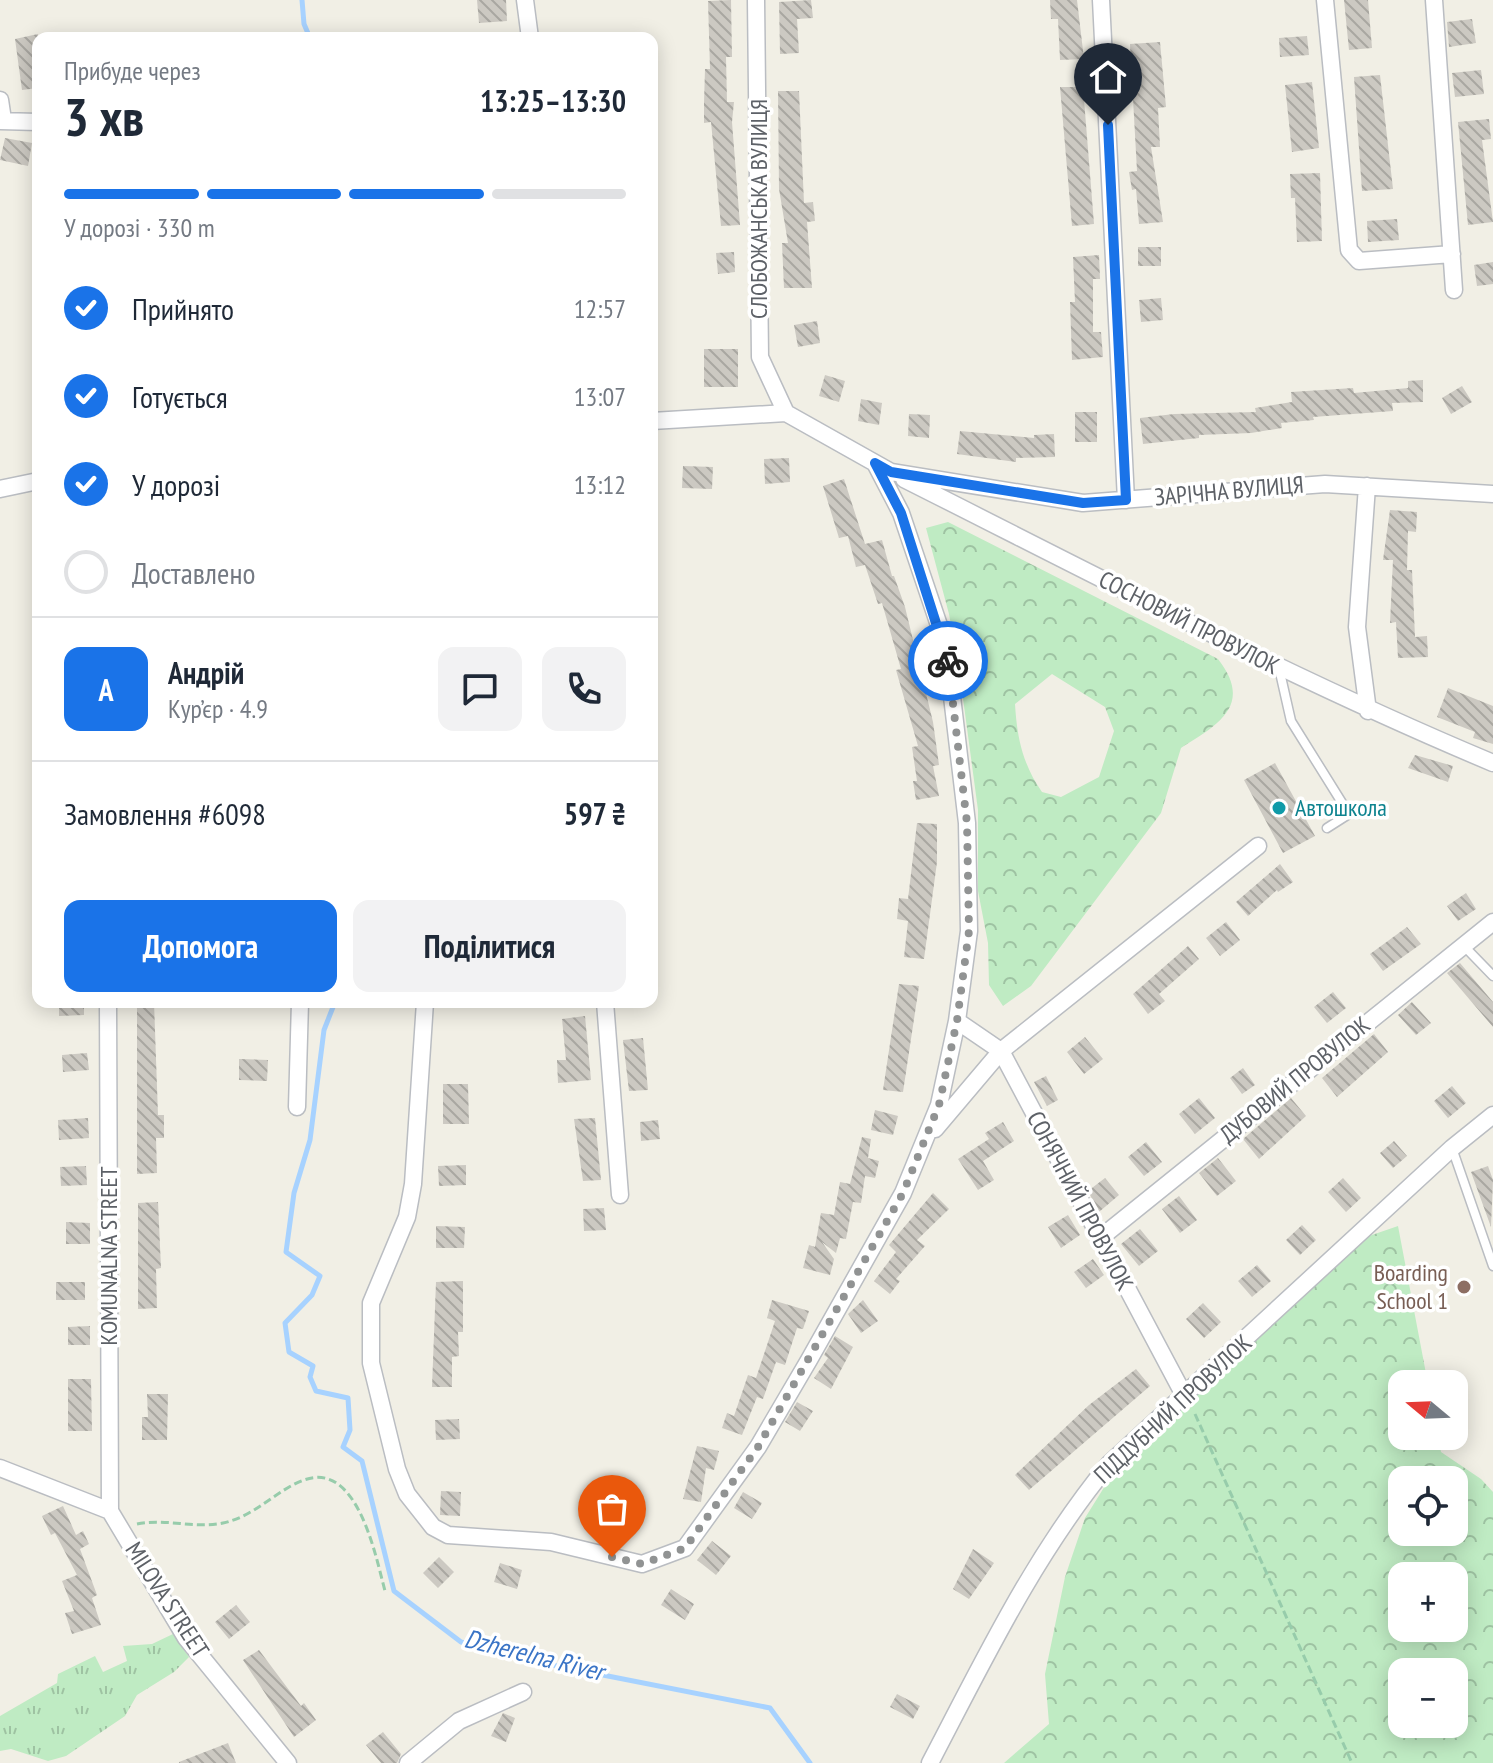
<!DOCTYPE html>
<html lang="uk">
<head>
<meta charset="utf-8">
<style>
	:root { --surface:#fff; --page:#f2f2f3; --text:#1f2937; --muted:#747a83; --line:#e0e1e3; --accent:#1a73e8 }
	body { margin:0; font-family:"PT Sans Narrow",sans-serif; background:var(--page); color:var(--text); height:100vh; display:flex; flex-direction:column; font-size:30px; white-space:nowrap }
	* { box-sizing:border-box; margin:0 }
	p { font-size:26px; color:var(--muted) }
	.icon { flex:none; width:44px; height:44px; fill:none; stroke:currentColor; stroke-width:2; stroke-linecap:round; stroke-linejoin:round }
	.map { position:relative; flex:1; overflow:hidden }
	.sheet { position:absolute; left:32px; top:32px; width:626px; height:976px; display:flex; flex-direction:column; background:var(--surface); border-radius:16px; box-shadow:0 4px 20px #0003 }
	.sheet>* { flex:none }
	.needle { width:52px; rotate:289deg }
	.tools { position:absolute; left:1388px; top:1370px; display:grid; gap:16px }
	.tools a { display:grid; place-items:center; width:80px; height:80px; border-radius:16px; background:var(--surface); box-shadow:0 4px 20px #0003; font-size:40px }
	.pin { position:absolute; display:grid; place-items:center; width:68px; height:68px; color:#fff; margin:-82px -34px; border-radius:50% 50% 50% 0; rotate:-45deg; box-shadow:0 0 8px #0007 }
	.pin .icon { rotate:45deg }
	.courier { position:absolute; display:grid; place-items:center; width:80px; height:80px; margin:-40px; border:6px solid #1a73e8; border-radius:50%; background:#fff; color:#222; box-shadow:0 2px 10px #0007 }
	.headline em { font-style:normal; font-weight:700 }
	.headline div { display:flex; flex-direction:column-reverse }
	.headline { display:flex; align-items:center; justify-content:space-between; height:136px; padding:0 32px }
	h1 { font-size:52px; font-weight:700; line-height:60px }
	.bar { display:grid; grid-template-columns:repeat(4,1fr); gap:12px 8px; align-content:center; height:96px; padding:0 32px }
	.bar i { height:10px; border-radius:6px; background:var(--line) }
	.bar .on { background:var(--accent) }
	.bar p { grid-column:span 4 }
	.line { display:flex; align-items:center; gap:20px; padding:0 32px; border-top:2px solid var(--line) }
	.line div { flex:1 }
	.round { display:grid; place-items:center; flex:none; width:84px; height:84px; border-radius:16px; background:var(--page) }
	ol { padding:0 32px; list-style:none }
	li { display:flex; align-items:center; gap:24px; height:88px }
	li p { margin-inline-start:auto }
	li .icon { padding:8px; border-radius:50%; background:var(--accent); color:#fff; stroke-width:4 }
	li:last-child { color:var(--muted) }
	li i { width:44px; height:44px; border:4px solid var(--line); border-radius:50% }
	.action { display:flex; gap:16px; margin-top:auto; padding:16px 32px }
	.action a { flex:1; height:92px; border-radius:16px; background:var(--accent); color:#fff; font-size:32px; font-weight:700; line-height:92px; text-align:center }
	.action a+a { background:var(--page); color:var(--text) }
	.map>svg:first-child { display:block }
</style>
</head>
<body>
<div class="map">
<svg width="1493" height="1763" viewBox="0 0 1493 1763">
	<defs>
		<pattern id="grass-tufts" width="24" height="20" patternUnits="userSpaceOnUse" patternTransform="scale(2)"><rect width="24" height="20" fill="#bfebc3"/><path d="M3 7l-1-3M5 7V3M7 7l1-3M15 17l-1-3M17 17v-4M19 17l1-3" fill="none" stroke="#9ec2a2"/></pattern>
		<pattern id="forest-crowns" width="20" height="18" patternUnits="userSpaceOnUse" patternTransform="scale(2)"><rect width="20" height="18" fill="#bfebc3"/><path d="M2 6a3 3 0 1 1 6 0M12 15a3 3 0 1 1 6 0" fill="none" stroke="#9ec2a2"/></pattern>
		<pattern id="building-back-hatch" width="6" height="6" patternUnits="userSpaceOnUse" patternTransform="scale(2)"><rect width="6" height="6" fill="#ccc9c2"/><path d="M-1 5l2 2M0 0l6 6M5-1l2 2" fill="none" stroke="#a9a7a1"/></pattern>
	</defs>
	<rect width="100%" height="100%" fill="#f1efe5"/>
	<path fill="url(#grass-tufts)" d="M173,1634L189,1657L174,1672L137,1695L125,1716L66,1756L48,1761L11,1749L0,1751V1716L57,1683L58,1674L95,1656L103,1672L127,1661L123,1646L152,1644Z"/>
	<path fill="url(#forest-crowns)" fill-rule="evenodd" d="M948,522L1218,659C1254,705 1218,725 1181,748L1161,813L1031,986L1003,1006L989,985L988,943L978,891V810L960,676L949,614L926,528ZM1052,674L1105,707L1114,731L1099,777L1061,797L1042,792C1023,765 1017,738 1015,704Z
		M1398,1226L1428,1384H1402V1436H1438L1441,1452L1481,1479L1493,1492V1763H1004L1049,1724L1045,1674L1065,1577L1085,1518L1118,1465L1369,1236ZM1402,1480H1454V1532H1402ZM1402,1576H1454V1628H1402ZM1402,1672H1454V1724H1402Z"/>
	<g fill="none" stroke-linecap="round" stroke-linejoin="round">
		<path stroke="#a7d2ff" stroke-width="5" d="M302,0L304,24L310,38
			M335,1002L324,1030L310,1140L294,1193L286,1252L320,1276L312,1295L285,1323L289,1352L313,1366L310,1377L316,1391L348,1398L350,1430L343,1447L362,1461L394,1591L461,1642L552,1665L770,1708L810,1763"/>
	</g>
	<path fill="url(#building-back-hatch)" d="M477,0H506L507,21L479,23Z
		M731,0L732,57H726L727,102H734L732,122L740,225L721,226L711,122L704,123V103L705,69H710L708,1Z
		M811,0L813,18L797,19L799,53L780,54L779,2Z
		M1050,0H1077L1084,59L1060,60L1058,19H1051Z
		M1344,0H1368L1372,48L1349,50Z
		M1472,19L1476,43L1449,47L1447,22Z
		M38,34V88L22,90L15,39Z
		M1307,36L1309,55L1280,57L1279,38Z
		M1160,42L1166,107L1158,108L1160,147H1151L1163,222L1139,224L1136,189L1132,190L1129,172L1137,171L1130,44Z
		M1481,70L1484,94L1455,97L1452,73Z
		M1380,75L1393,189L1362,191L1354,77Z
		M1312,82L1319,148L1292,152L1285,85Z
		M1060,87H1083L1094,224L1072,226Z
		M778,91H799L804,203L813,202L815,221L807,222L812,288H784L782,243H788L779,189Z
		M1489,119L1491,139L1482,140L1493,222L1468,225L1458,122Z
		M5,138L32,143L28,166L0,160Z
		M1320,173L1322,241L1297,242L1295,198H1291L1290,174Z
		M1397,219L1399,240L1368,242L1367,221Z
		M1138,247H1161V266H1138Z
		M734,252L735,272L718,274L716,253Z
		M1099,255L1100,279H1093V332H1101L1103,357L1072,360L1070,302H1075L1073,257Z
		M1493,262V284L1477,286L1474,265Z
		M1161,298L1163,320L1141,322L1139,300Z
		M817,321L820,343L798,347L794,325Z
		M704,349H738V387H704Z
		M825,375L845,381L839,402L819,396Z
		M1423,380V402L1392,403L1393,411L1313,417L1314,420L1281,423L1282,428L1251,433L1199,435V438L1143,444L1140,418L1174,414L1256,412L1255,408L1292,402L1291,392L1353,388L1354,393L1408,388V381Z
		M1462,386L1472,402L1451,414L1442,398Z
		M861,399L882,403L879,425L858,421Z
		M1075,412H1097V442H1075Z
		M909,414L930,415L929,438L908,436Z
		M960,431L1034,438V435L1054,434L1055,457L1016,458V462L957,454Z
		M789,458L790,482L765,484L764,459Z
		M683,466L713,467L712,489L682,488Z
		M844,479L865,544L882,540L892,576H894L905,607L933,722L939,765L933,766L939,796L916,800L913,781H917L912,747L918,746L896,670L901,669L882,603L878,604L865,565L856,567L848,536L839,538L823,486Z
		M1390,510L1417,512L1416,532L1408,531L1407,570H1412L1415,637L1427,636L1428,657L1398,658L1396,622L1390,623L1393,560H1383Z
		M1448,688L1493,706V744L1473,738L1475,732L1437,717Z
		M1415,755L1453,766L1448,782L1408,768Z
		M1275,763L1315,836L1283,853L1244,780Z
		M917,823L937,824V862L924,959L904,957L908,921L897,919L899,898L908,899Z
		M1280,864L1293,882L1278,892L1277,890L1248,916L1236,902Z
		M1466,893L1476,909L1458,921L1447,906Z
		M1226,922L1240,940L1220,956L1206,938Z
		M1407,927L1421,944L1383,971L1370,954Z
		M1188,946L1199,959L1159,994L1165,1001L1148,1014L1133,994Z
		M1460,963L1493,1002V1027L1447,973Z
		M899,984L919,986L903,1092L883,1090Z
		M1333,992L1346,1008L1327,1023L1314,1007Z
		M59,1002H84V1015L59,1016Z
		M137,1002H154L158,1115H164V1138H156L157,1173L137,1174Z
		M1412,1002L1431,1023L1416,1035L1398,1015Z
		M585,1016L591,1080L558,1083L557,1060H566L562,1019Z
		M1374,1034L1388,1052L1337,1097L1322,1078Z
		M1085,1037L1103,1059L1084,1074L1067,1052Z
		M643,1038L648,1090L629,1091L623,1040Z
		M87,1053L89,1070L63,1072L62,1055Z
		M239,1059L268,1060L267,1081L239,1080Z
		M1243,1068L1255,1085L1242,1094L1230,1078Z
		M1046,1076L1058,1100L1047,1106L1034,1082Z
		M443,1084H468L469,1124H443Z
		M1452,1086L1466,1103L1448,1118L1434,1101Z
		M1199,1098L1215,1118L1195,1134L1179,1114Z
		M1291,1098L1306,1116L1259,1159L1243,1139Z
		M875,1110L898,1116L893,1135L871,1130Z
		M88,1118L89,1138L59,1140L58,1120Z
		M595,1118L601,1180L583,1181L574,1119Z
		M658,1120L660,1139L641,1141L640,1122Z
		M1003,1122L1014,1141L983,1161L994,1180L978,1190L958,1159L989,1139L985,1133Z
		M862,1137L871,1139L868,1158L879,1161L875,1178L865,1176L861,1203L853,1202L846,1239L840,1238L836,1253L822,1242L834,1259L830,1275L803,1268L809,1245L815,1247L821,1213L834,1215L840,1182L850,1184Z
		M1394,1141L1407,1156L1393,1168L1380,1153Z
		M1146,1142L1162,1162L1144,1176L1128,1157Z
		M1218,1158L1236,1181L1217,1196L1199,1173Z
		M466,1165V1185L439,1186L438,1166Z
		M86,1166L87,1185L61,1186L60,1167Z
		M1488,1166L1493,1180L1491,1227L1471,1172Z
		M1105,1178L1119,1195L1099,1212L1088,1191Z
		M1343,1178L1361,1198L1346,1212L1328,1192Z
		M933,1193L949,1209L917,1240L925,1246L896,1279L900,1281L890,1294L874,1281L896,1252L889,1245Z
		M1179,1196L1197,1220L1180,1233L1162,1209Z
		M158,1202L161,1268L156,1269L157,1308L138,1309V1203Z
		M604,1208L606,1230L584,1231L583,1209Z
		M1068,1215L1080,1235L1061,1248L1048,1227Z
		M66,1222L90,1223V1244H66Z
		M1302,1225L1316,1240L1300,1255L1286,1240Z
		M436,1226L465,1227L464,1248H436Z
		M1140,1229L1158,1251L1139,1266L1121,1244Z
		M1093,1259L1104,1275L1086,1288L1074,1272Z
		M1257,1265L1271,1281L1252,1297L1238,1281Z
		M463,1281V1332H458L459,1356L452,1357V1387H432L436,1282Z
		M56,1282H85V1300H56Z
		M772,1300L809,1311L803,1329L797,1328L785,1365L776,1362L763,1399L757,1397L742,1435L722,1428L727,1413L734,1416L748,1375L756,1378L775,1321L767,1318Z
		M863,1300L878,1321L861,1333L848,1314Z
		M1203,1303L1221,1322L1204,1338L1186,1319Z
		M90,1326V1345H68V1327Z
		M835,1336L853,1347L831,1389L814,1378L828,1358L824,1355Z
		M1136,1369L1150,1386L1029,1490L1015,1475L1089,1405Z
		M68,1379H91L92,1431H68Z
		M147,1394H168L167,1440H142V1417H148Z
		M797,1402L813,1411L800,1431L785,1422Z
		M459,1419L460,1439L436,1440L435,1420Z
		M697,1446L719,1451L714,1470L706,1468L701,1502L683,1499Z
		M441,1491L461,1492L460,1516L440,1515Z
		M743,1492L762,1503L752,1519L734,1508Z
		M63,1506L76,1535L83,1531L89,1544L80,1549L97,1595L92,1598L101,1625L72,1634L65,1613L74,1611L62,1581L77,1575L55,1533L51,1535L42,1516Z
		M712,1541L731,1556L716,1575L697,1560Z
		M973,1549L994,1563L969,1599L953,1589Z
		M439,1557L454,1572L438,1588L423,1573Z
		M500,1563L522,1570L517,1589L494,1582Z
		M671,1589L694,1604L685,1620L661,1605Z
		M236,1605L250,1622L229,1639L215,1622Z
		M259,1650L301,1706L304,1703L316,1720L294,1737L243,1660Z
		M897,1694L920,1706L913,1719L890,1707Z
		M503,1713L515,1718L506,1742L491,1736Z
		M383,1732L401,1754L397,1763H381L366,1745Z
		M228,1743L236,1763H179V1762Z"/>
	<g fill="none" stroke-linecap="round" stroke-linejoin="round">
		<g stroke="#babdc2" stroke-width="11">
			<path id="service" d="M1279,668L1291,721L1349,814L1327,828
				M1463,945L1493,976
				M1452,1148L1493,1266"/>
		</g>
		<g stroke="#babdc2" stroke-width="19">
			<path id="minor" d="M525,0L530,38
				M756,0L760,357L786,413
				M1101,0L1126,500
				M1325,0L1349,250L1359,261L1452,254
				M1434,0L1454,290
				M0,100L3,120
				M0,121L38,122
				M652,421L786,413L891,472L1083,503L1325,484L1493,494
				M904,479C1099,577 1292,679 1493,763
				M1367,486L1357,627L1368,711
				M0,489L38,481
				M108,1002L110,1511
				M425,1002L413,1184L407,1217L371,1303V1363L397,1469L407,1494L433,1527L448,1535L551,1542L642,1564L685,1548L758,1447L809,1360L903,1193L939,1105L957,1021L969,931L967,823L946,646L901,513L875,463
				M605,1002L620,1195
				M957,1021L1001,1051L1185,1397
				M297,1107L300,1002
				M935,1129L1001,1051L1258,846
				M1099,1239L1493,922
				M0,1468L110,1511
				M110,1511L186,1638L288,1763
				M408,1763L459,1721L523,1692
				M930,1763C984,1660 1034,1555 1109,1464L1452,1148L1493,1115"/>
		</g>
		<path stroke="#97ccab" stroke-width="3" stroke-dasharray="8 4" stroke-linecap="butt" d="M1195,1414L1352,1763
			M137,1524C165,1518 195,1529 223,1523C256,1516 276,1490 304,1480C358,1460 376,1558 385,1591"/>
		<use href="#service" stroke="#fff" stroke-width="8"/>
		<use href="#minor" stroke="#fff" stroke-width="16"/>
	</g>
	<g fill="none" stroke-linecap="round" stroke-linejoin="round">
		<path stroke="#919393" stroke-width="8" stroke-dasharray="0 14.4" d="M612,1557L642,1564L685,1548L758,1447L903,1193L939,1105L957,1021L969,931L967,823L948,661"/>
		<path stroke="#1a73e8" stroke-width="10" d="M948,661L901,513L875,463L891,472L1083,503L1126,500L1108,125"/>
	</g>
	<circle fill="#0f9aa8" stroke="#fff" stroke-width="3" cx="1279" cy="808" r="8"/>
	<circle fill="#8d6e63" stroke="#fff" stroke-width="3" cx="1464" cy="1287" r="8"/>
	<g text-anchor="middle" stroke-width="7" stroke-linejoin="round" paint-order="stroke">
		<g font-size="24" fill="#5d6167" stroke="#fff">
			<text transform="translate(759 209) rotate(-90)" y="8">СЛОБОЖАНСЬКА ВУЛИЦЯ</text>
			<text transform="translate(1229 491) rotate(-5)" y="8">ЗАРІЧНА ВУЛИЦЯ</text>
			<text transform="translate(1189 623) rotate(27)" y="8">СОСНОВИЙ ПРОВУЛОК</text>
			<text transform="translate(1295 1080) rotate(-39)" y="8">ДУБОВИЙ ПРОВУЛОК</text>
			<text transform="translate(1080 1201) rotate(62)" y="8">СОНЯЧНИЙ ПРОВУЛОК</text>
			<text transform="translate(109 1256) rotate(-90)" y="8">KOMUNALNA STREET</text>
			<text transform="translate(1173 1409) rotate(-43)" y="8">ПІДДУБНИЙ ПРОВУЛОК</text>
			<text transform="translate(167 1600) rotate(57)" y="8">MILOVA STREET</text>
		</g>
		<g font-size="24" fill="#0d838f" stroke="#fff" text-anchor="start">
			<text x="1295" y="816">Автошкола</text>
		</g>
		<g font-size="24" fill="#785e54" stroke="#fff" text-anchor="end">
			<text x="1448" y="1281">Boarding<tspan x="1448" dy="28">School 1</tspan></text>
		</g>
		<g font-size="26" font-style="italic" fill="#3a74c6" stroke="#fff">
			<text transform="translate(534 1655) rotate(14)" y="9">Dzherelna River</text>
		</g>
	</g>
</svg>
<div class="tools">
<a><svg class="needle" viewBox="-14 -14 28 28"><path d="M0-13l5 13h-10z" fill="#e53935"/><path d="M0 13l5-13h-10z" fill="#747a83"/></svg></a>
<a><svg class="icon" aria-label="locate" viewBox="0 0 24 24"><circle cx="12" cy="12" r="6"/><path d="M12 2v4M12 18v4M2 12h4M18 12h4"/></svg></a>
<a>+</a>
<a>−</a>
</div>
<div class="pin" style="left:612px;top:1557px;background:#ea580c"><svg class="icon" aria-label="bag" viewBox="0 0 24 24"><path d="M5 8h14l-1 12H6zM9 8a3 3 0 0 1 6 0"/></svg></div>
<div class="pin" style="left:1108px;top:125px;background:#1f2937"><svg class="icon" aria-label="home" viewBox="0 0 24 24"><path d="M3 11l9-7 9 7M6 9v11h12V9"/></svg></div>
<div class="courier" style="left:948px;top:661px"><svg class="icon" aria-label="bike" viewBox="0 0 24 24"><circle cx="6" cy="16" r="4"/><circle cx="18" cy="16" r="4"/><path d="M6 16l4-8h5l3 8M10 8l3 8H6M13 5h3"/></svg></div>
<section class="sheet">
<div class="headline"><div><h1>3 хв</h1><p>Прибуде через</p></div><em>13:25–13:30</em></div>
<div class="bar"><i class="on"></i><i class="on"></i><i class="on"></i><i></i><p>У дорозі · 330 m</p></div>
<ol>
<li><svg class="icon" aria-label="check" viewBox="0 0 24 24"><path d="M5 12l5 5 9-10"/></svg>Прийнято<p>12:57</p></li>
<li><svg class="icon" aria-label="check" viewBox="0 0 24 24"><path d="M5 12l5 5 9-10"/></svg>Готується<p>13:07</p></li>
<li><svg class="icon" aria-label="check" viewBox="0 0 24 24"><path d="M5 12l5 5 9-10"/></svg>У дорозі<p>13:12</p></li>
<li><i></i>Доставлено</li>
</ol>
<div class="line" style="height:144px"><b class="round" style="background:var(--accent);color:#fff">А</b><div><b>Андрій</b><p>Кур’єр · 4.9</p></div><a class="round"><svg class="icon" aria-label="chat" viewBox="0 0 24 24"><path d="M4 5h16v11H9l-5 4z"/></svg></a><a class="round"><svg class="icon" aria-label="phone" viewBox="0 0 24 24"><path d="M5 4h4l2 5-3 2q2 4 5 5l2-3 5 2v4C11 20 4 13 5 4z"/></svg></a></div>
<div class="line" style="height:104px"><div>Замовлення #6098</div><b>597 ₴</b></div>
<div class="action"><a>Допомога</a><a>Поділитися</a></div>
</section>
</div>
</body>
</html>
